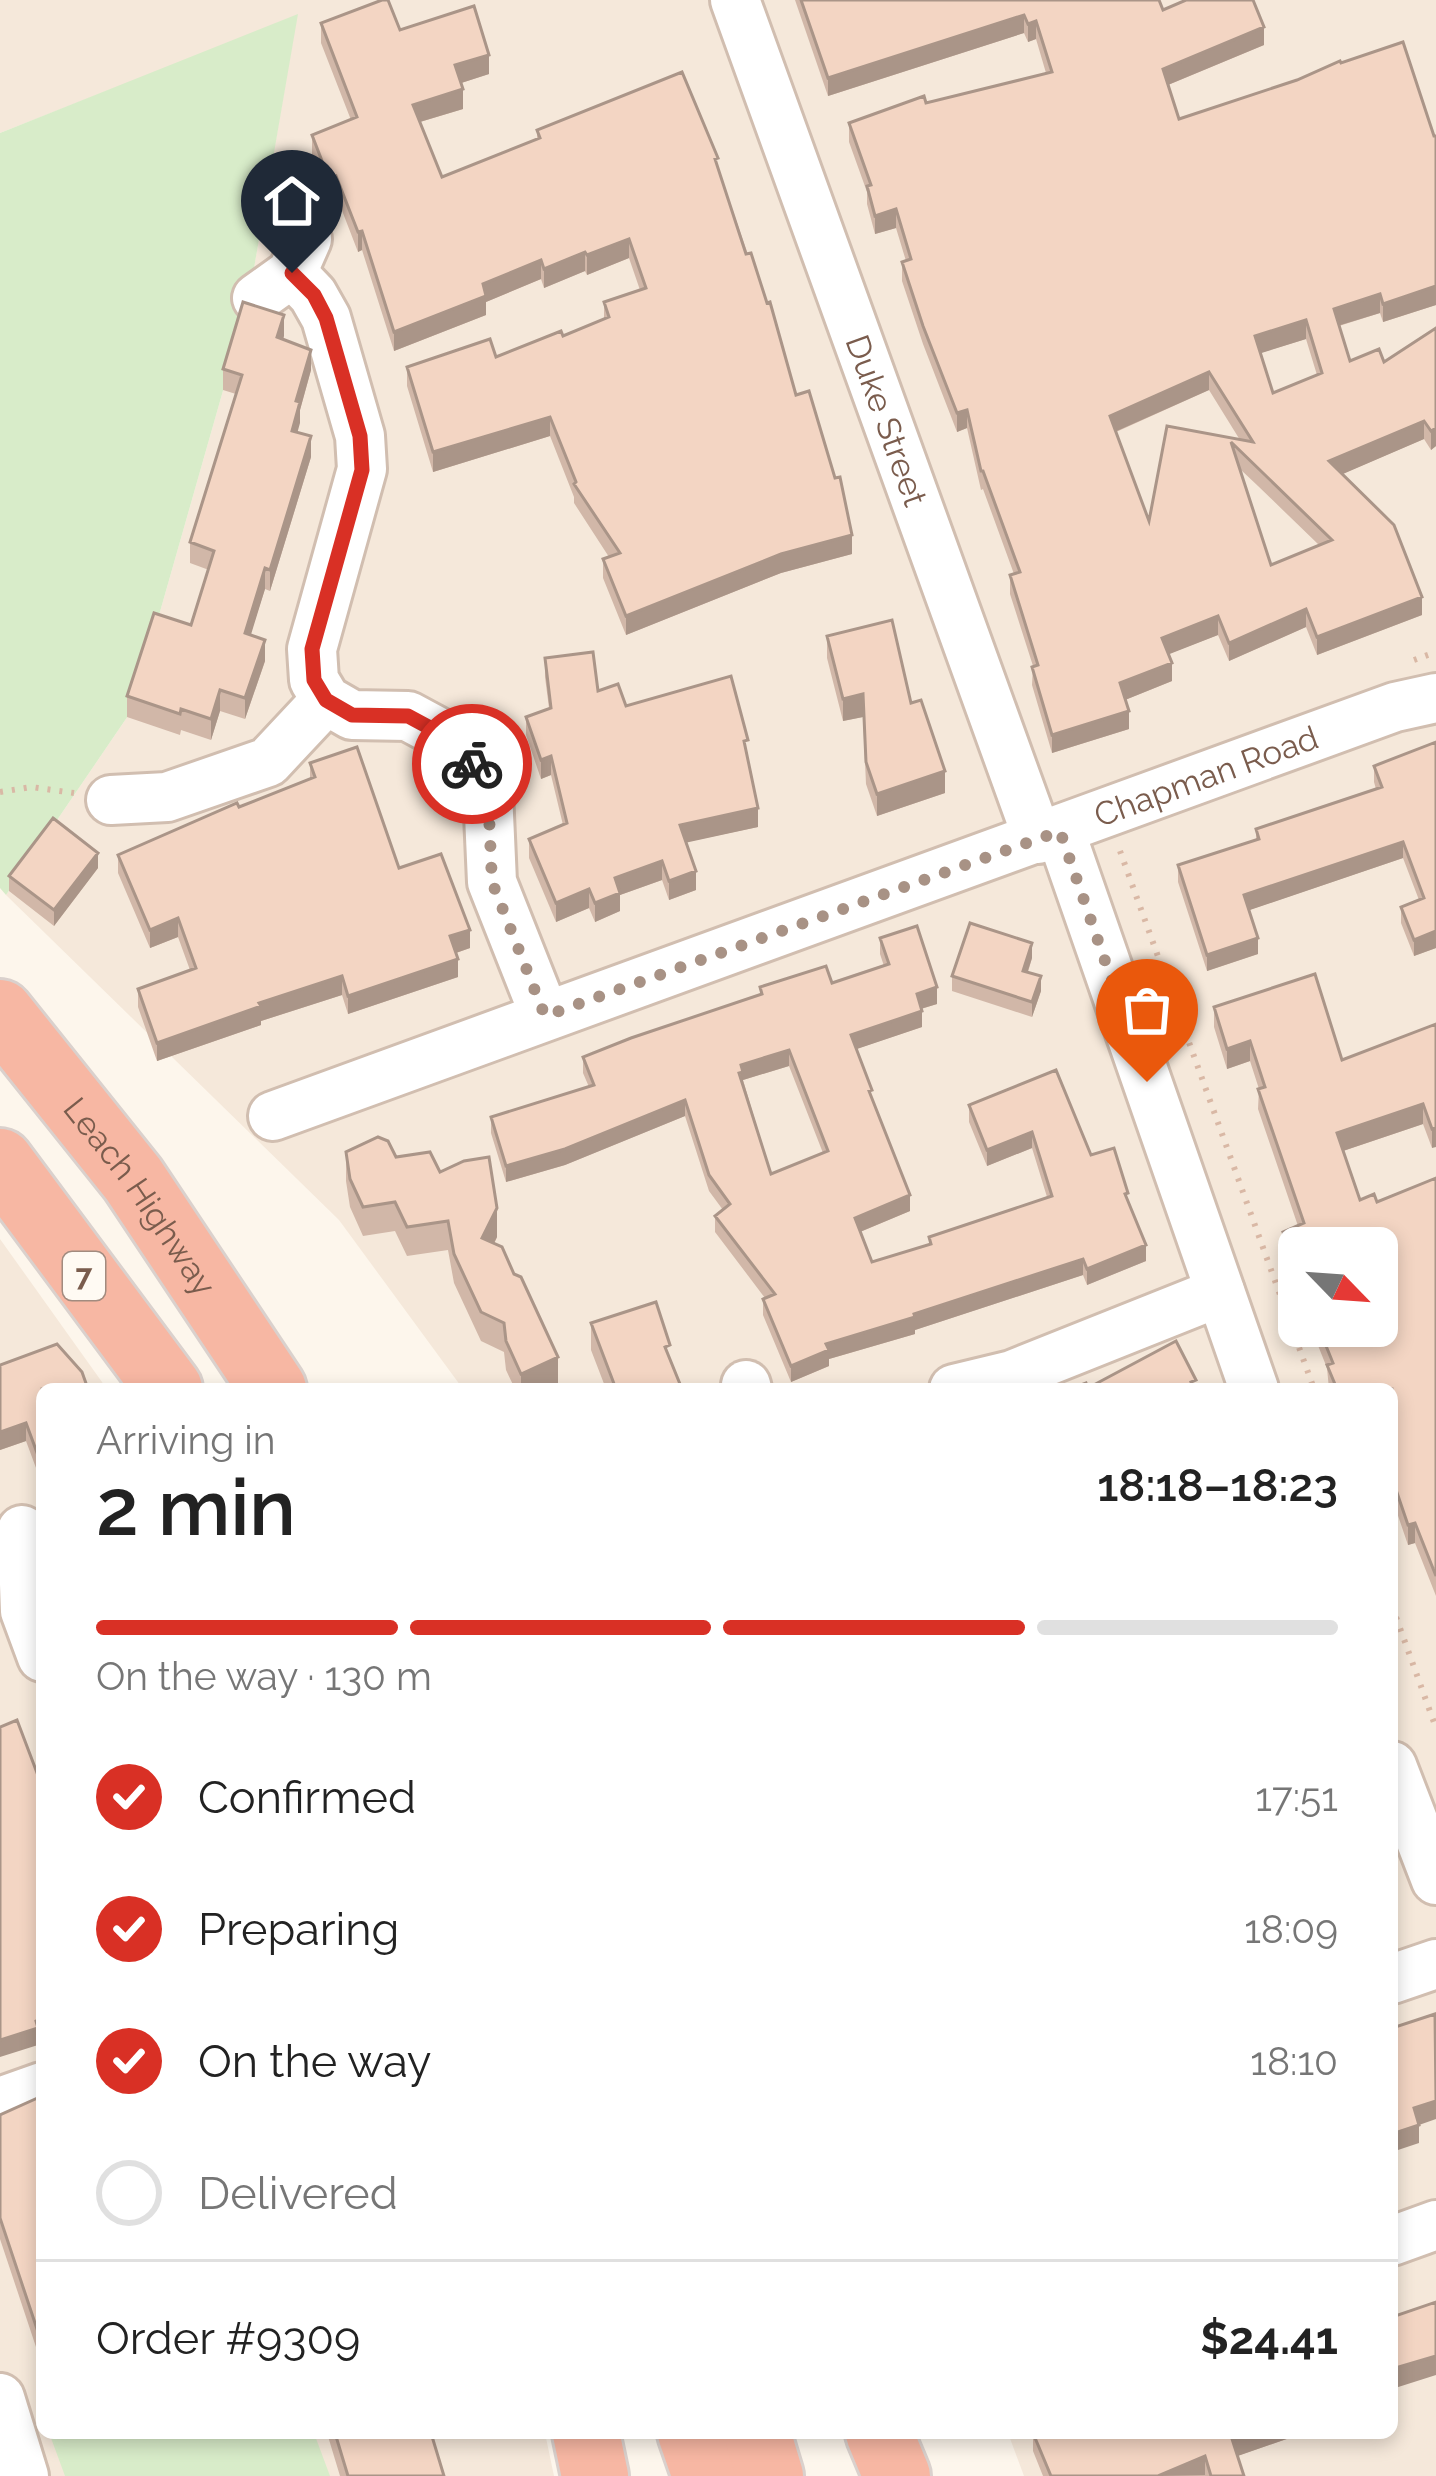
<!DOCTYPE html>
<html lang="en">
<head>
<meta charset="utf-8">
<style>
	:root { --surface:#fff; --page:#f6f6f6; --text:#222; --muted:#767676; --line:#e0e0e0; --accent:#d93025 }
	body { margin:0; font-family:Raleway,sans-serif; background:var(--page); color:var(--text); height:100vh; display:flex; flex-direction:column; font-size:45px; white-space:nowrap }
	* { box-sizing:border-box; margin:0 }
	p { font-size:39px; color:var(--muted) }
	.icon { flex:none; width:66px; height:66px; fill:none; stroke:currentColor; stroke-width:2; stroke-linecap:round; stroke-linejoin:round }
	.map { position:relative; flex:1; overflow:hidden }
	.drawer { position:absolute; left:36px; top:1383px; width:1362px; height:1056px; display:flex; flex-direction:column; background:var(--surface); border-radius:18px; box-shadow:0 6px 18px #0003 }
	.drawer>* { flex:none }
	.needle { width:78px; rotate:115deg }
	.controls { position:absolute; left:1278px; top:1227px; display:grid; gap:24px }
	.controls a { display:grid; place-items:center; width:120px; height:120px; border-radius:18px; background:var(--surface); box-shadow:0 6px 18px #0003; font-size:60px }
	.pin { position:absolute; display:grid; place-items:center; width:102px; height:102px; color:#fff; margin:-123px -51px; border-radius:50% 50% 50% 0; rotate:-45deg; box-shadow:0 0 12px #0007 }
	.pin .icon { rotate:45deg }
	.courier { position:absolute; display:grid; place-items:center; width:120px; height:120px; margin:-60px; border:9px solid #d93025; border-radius:50%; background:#fff; color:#222; box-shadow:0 3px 15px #0007 }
	.headline em { font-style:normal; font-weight:600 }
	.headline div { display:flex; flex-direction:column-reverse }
	.headline { display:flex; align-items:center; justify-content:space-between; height:204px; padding:0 60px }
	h1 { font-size:78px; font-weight:600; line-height:90px }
	.bar { display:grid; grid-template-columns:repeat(4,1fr); gap:18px 12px; align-content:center; height:144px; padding:0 60px }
	.bar i { height:15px; border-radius:9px; background:var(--line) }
	.bar .current { background:var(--accent) }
	.bar p { grid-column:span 4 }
	.line { display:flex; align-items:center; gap:30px; padding:0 60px; border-top:3px solid var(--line) }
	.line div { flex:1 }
	ol { padding:0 60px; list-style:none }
	li { display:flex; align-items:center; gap:36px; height:132px }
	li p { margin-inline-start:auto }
	li .icon { padding:12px; border-radius:50%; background:var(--accent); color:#fff; stroke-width:4 }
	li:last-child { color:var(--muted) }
	li i { width:66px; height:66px; border:6px solid var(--line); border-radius:50% }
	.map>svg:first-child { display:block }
</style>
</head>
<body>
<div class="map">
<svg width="1436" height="2476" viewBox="0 0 1436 2476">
	<rect width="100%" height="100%" fill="#fdf6ec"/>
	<path fill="#f5e8da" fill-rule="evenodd" d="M0,0H1436V2476H1024L1008,2433H1392V1389H463L339,1220L6,895L132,710L248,303L297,16L0,133ZM1299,1248H1377V1326H1299Z
		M0,1239L107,1389H42V2433H545L554,2476H0Z"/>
	<path fill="#d8ecc9" d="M298,14L248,303L132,710L6,895L0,888V133Z
		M64,2433H314L330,2476H65L51,2438Z"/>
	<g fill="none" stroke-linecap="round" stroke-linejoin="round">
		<g stroke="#d1beb0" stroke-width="54">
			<g id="minor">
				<path id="s1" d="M735,0L1038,839"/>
				<path d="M292,273L313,295L326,318L360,436L362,469L312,649L314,680L326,700L352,715L408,716L460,744L488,792L492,882L545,1016"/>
				<path d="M257,298L292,273L307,239"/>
				<path d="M111,800L167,797L268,762L326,700"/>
				<path d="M1060,831L1254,1389"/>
				<path id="s2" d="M273,1116L1395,707L1436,698"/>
				<path d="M746,1385L747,1389"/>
				<path d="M954,1389L1012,1375L1220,1292"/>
				<path d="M22,1530L25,1611L42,1657"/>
				<path d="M1392,1766L1436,1880"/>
				<path d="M1392,1979L1436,1964"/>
				<path d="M0,2102L42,2087"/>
				<path d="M1392,2241L1436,2225"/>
				<path d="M0,2398L24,2476"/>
			</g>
		</g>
		<g stroke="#dad1cd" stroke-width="72">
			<g id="highway">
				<path id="s3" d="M0,1013L133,1179L273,1389"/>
				<path d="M0,1162L169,1389"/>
				<path d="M586,2433L595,2476"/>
				<path d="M691,2433L706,2476"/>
				<path d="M757,2433L770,2476"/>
				<path d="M879,2433L897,2476"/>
			</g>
		</g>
		<path stroke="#d9b8a5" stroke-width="6" stroke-dasharray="3 9" stroke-linecap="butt" d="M1414,660L1436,652
			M0,792L31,787L74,793
			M1120,851L1314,1389
			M1392,1606L1436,1728"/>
		<use href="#minor" stroke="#fff" stroke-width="48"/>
		<use href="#highway" stroke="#f7b7a3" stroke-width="66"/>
	</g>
	<path fill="#d1b7a8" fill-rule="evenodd" d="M795,0H1159L1163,10L1264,45L1168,85L1179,119L1436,136V305L1383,322L1380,313L1339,326L1350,361L1384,362L1436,328V446L1431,450L1424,439L1342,474L1422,615L1317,655L1306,627L1229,661L1218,635L1168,654L1172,681L1125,700L1129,729L1052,753L1032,685L1033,666L1010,594V575L1014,574L983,489L981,490L967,428L957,432L923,344L902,281V262L906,261L896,228L875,234L867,204V192L849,142V123L1046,73L1036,39L1028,42L1024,33L828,96ZM1306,339L1317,375L1273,393L1260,353ZM1209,390L1240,440L1167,426L1149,521L1116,432ZM1240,469L1258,486L1319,545L1271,565Z
		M321,23L400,30L489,74L461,83L463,109L420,122L442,177L537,140V130L718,168L852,554L781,573L626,635L603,578V559L609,557L574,503V497L550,436L433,472L407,386V367L496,357L563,336L604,319V302L640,290L629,258L587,275L585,271L544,288L541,279L486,302V315L394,351L362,250L358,252L336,195L329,198L312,155V135L351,120L321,43Z
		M284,336L283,339L311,370L300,410L297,432L311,457L270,591L265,589L250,635L265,661L245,719L220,711L211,740L181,730L180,735L127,717V696L191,625L209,570L190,563V542L236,394L223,390V369Z
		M827,636L911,703L945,793L877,816L866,784L863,717L843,721L827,658Z
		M545,658L626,706L748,759L758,827L686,842L696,890L669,900L662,880L620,895V911L595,922L589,908L556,922L529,858V839L563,825L551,775L541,779L526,735V717L549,708L545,677Z
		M1436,742V948L1414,956L1401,923V907L1419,900L1403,858L1249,910L1258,954L1207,971L1178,882V865L1256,840V829L1376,789L1374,782V766Z
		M310,763L399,868L470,948L456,953L458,977L348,1014L342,995L261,1021V1025L157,1061L138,1007V989L190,970L178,937L150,948L118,873V855L310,778Z
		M98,868L54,926L9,891V876Z
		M880,938L937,1004L921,1009L922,1027L856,1049L910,1211L860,1232L872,1262L929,1245V1237L1047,1197L1032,1148L987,1166L969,1122V1105L1091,1155L1128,1200L1146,1261L1087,1285L1083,1275L915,1330V1334L829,1359V1366L791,1382L763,1315V1299L765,1298L715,1232V1216L723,1210L709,1191L685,1116L565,1165L506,1182L491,1133V1117L589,1087L583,1073V1057L760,995V987L832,983L884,966L880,954ZM789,1066L823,1153L771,1174L743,1080Z
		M1032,958L1028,972L1041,991L1032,1017L952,991V976Z
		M1214,1007L1342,1060L1436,1024L1432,1148L1423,1124L1343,1151L1360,1200L1377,1202L1436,1178V1596L1415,1543L1408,1545L1392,1498V1389H1329L1327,1368L1313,1333V1326H1377L1299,1248V1290L1283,1252V1232L1298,1226L1258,1109L1259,1089L1250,1061L1227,1069L1214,1027Z
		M346,1152L396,1157L440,1172L497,1237L494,1244L558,1386L551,1389H515L506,1370L504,1352L481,1341L454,1283L448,1250L407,1256L395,1231L363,1236L350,1207L346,1181Z
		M591,1323L670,1359L682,1389H606L591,1350Z
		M0,1365L42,1389V1476H39L26,1441L0,1450Z
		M42,2096V2365L0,2239V2115Z
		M327,2433H431L444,2476H340Z
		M1033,2433H1304L1237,2456L1244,2476H1043L1033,2451Z"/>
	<path fill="#aa9588" d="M1024,15V33L828,96V78Z
		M1036,21V39L1028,42V24Z
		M1264,27V45L1163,87V69Z
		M489,55V74L455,85V65Z
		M463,89V109L413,124V105Z
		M336,176V195L329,198V179Z
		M896,209V228L875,234V216Z
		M362,231V250L358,252V232Z
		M629,239V258L587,275V255Z
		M585,252V271L544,288V269Z
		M541,260V279L486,302V315L394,351V332L483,284Z
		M1436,286V305L1383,322V304Z
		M1380,294V313L1334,327V309Z
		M284,315V336L277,358V337Z
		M1306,320V339L1255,355V336Z
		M311,350V370L300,410V423L292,452V431L296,401Z
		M1209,372V390L1110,434V416Z
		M967,410V428L957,432V413Z
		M550,417V436L433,472V452Z
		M1424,421V439L1329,480V461Z
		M1436,428V446L1431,450V431Z
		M311,436V457L270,591V570Z
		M852,535V554L781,573L626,635V616L781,554Z
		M265,568V589L245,654V633Z
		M1422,597V615L1317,655V637Z
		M1306,609V627L1229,661V643Z
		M1218,616V635L1162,657V638Z
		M265,640V661L245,719V698Z
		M1172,663V681L1120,702V683Z
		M220,690V711L211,740V719Z
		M863,694V717L843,721V699Z
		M1129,711V729L1052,753V735Z
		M551,756V775L541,779V760Z
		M945,771V793L877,816V794Z
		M758,808V827L680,844V825Z
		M1403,842V858L1244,912V895Z
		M98,853V868L54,926V910Z
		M662,861V880L620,895V911L595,922V903L615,878Z
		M696,871V890L669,900V881Z
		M589,889V908L556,922V903Z
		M178,918V937L150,948V930Z
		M470,930V948L450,955V936Z
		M1436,931V948L1414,956V940Z
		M1258,938V954L1207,971V955Z
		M1032,943V958L1023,986V971Z
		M458,959V977L348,1014V996Z
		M342,976V995L261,1021V1025L157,1061V1043L259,1003Z
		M1041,976V991L1032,1017V1002Z
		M937,987V1004L917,1010V994Z
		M922,1011V1027L851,1051V1035Z
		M1250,1041V1061L1227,1069V1049Z
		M789,1050V1066L743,1080V1088L739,1089L741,1065Z
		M685,1100V1116L565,1165L506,1182V1166Z
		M1423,1104V1124L1337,1153V1133Z
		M1436,1127V1147L1432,1148V1129Z
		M1032,1132V1148L987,1166V1150Z
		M910,1195V1211L855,1234V1218Z
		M497,1208V1237L482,1267V1238Z
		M1146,1245V1261L1087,1285V1269Z
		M1083,1259V1275L915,1330V1334L829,1359V1366L791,1382V1366L826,1344Z
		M558,1357V1386L551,1389H521V1374Z
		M26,1423V1441L0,1450V1432Z
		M1415,1523V1543L1408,1545V1525Z
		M42,2018V2035L38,2037V2045L0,2057V2040Z
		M1436,2101V2119L1419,2125V2143L1392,2152V2134L1414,2108Z
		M1436,2356V2375L1392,2389V2369Z
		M1248,2433H1304L1232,2458V2439Z
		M1205,2456V2475L1158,2476Z"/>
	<path fill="#f3d5c3" stroke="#aa9588" stroke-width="3" fill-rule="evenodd" d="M382,0H388L400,30L474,6L489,55L455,65L463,89L413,105L442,177L540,138L537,130L682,72L718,158L715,159L746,254L751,253L767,303L770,302L796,395L809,391L835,478L840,477L852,535L781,554L626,616L603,559L620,553L574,484L576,482L550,417L433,452L407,367L490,339L496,357L561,331L563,336L609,317L604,302L646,288L629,239L587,255L585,252L544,269L541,260L483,284L486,296L394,332L362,231L358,232L336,176L329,179L312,135L357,117L321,23Z
		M801,0H1159L1163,10L1186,0H1253L1264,27L1163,69L1179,119L1297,80L1340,61L1341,63L1403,42L1434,136H1436V286L1383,304L1380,294L1334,309L1350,361L1379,349L1384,362L1436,328V428L1431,431L1424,421L1329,461L1394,525L1422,597L1317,637L1306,609L1229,643L1218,616L1162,638L1172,663L1120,683L1129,711L1052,735L1032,667L1038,665L1010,575L1020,572L983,471H981L967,410L957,413L923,326L902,262L911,259L896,209L875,216L867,186L871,185L849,123L924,96L926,103L1052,72L1036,21L1028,24L1024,15L828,78ZM1306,320L1322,373L1273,393L1255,336ZM1209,372L1253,442L1167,426L1149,521L1110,416ZM1231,442L1332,540L1271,565Z
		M243,302L284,315L277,337L311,350L296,401L300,402L292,431L311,436L270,570L265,568L245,633L265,640L245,698L220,690L211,719L181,709L180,714L127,696L154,613L191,625L214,551L190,542L242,375L223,369Z
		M892,620L911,703L921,700L945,771L877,794L866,762L863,694L843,699L827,636Z
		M593,652L598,691L618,684L626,706L731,676L748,740L744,741L758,808L680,825L696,871L669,881L662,861L615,878L620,893L595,903L589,889L556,903L529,839L567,823L551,756L541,760L526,717L551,708L545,658Z
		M1436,742V931L1414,940L1401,907L1424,898L1403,842L1244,895L1258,938L1207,955L1178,865L1259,839L1256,829L1382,787L1374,766Z
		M357,747L399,868L441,854L470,930L450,936L458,959L348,996L342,976L259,1003L261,1006L157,1043L138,989L196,968L178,918L150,930L118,855L237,803L239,807L315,777L310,763Z
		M53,818L98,853L54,910L9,876Z
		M970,923L1032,943L1023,971L1041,976L1032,1002L952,976Z
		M917,926L937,987L917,994L922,1011L851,1035L872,1090L869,1091L910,1195L855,1218L872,1262L931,1244L929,1237L1052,1196L1032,1132L987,1150L969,1105L1056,1070L1091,1155L1114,1148L1128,1193L1125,1194L1146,1245L1087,1269L1083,1259L914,1314L915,1317L826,1344L829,1350L791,1366L763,1299L775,1294L715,1216L730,1204L709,1175L685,1100L565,1149L506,1166L491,1117L594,1085L583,1057L631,1038L762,994L760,987L826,966L832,983L889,964L880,938ZM789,1050L828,1151L771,1174L739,1073L743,1072L741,1065Z
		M1315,974L1342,1060L1436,1024V1127L1432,1129L1423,1104L1337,1133L1360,1200L1374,1194L1377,1202L1436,1178V1576L1415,1523L1408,1525L1392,1478V1389H1337L1327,1365L1333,1363L1318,1326H1377V1248H1299V1270L1283,1232L1304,1223L1258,1089L1265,1087L1250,1041L1227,1049L1214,1007Z
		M378,1137L388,1141L396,1157L430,1152L440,1172L464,1161L489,1157L497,1208L482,1238L502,1247L514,1274L521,1277L558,1357L521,1374L506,1341L504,1323L481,1312L454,1254L448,1221L407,1227L395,1202L363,1207L350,1179L346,1152Z
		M656,1302L670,1345L665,1347L682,1389H616L591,1323Z
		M1176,1341L1196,1380L1191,1382L1194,1389H1071L1086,1383L1088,1388Z
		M57,1344L82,1372L88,1389H42V1457L39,1458L26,1423L0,1432V1365Z
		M17,1720L42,1786V2018L36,2021L38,2028L0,2040V1727Z
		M1435,2014L1436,2101L1414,2108L1419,2125L1392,2134V2028Z
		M42,2096V2344L0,2218V2115Z
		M1436,2302V2356L1392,2369V2317Z
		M335,2433H431L444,2476H348Z
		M1033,2433H1248L1232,2439L1244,2476H1211L1205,2456L1158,2476H1051Z"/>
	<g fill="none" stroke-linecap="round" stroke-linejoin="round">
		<path stroke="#a89285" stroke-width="12" stroke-dasharray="0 21.6" d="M472,764L488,792L492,882L545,1016L1060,831L1147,1082"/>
		<path stroke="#d93025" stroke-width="15" d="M292,273L314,295L326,318L360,436L362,470L312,649L314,680L326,700L352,715L408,716L460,744L472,764"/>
	</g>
	<g text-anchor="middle" stroke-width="10" stroke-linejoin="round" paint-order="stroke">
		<rect fill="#fffaf3" stroke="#a28b7f" stroke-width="3" x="63" y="1252" width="42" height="48" rx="9"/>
		<g font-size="30" font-weight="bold" fill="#7a5c4d">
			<text x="84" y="1286">7</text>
		</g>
		<g font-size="33" fill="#7a5c4d" stroke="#fffaf3">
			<text dy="12" stroke="none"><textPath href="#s1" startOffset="447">Duke Street</textPath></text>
			<text dy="12" stroke="none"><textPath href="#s2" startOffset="993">Chapman Road</textPath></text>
			<text dy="12" stroke="none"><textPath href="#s3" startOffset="231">Leach Highway</textPath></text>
		</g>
	</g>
</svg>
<div class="controls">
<a><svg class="needle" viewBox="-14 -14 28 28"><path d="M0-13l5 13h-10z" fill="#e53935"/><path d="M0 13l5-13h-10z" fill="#767676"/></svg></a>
</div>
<div class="pin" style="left:1147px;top:1082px;background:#ea580c"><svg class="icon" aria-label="bag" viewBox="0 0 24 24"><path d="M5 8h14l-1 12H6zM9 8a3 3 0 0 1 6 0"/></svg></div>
<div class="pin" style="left:292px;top:273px;background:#1f2937"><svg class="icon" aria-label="home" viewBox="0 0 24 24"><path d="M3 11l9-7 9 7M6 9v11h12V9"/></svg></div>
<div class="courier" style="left:472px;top:764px"><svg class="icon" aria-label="bike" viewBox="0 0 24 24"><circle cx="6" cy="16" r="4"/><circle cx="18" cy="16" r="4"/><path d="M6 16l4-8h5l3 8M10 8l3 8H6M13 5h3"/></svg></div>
<section class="drawer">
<div class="headline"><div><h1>2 min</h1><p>Arriving in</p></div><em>18:18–18:23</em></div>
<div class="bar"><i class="current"></i><i class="current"></i><i class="current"></i><i></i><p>On the way · 130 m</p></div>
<ol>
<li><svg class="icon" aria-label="check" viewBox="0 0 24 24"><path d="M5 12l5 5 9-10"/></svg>Confirmed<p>17:51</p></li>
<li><svg class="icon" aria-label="check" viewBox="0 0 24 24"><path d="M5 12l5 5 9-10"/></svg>Preparing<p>18:09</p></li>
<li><svg class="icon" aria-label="check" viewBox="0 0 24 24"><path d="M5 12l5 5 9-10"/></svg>On the way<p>18:10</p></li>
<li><i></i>Delivered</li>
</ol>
<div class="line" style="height:156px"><div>Order #9309</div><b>$24.41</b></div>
</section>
</div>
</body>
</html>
